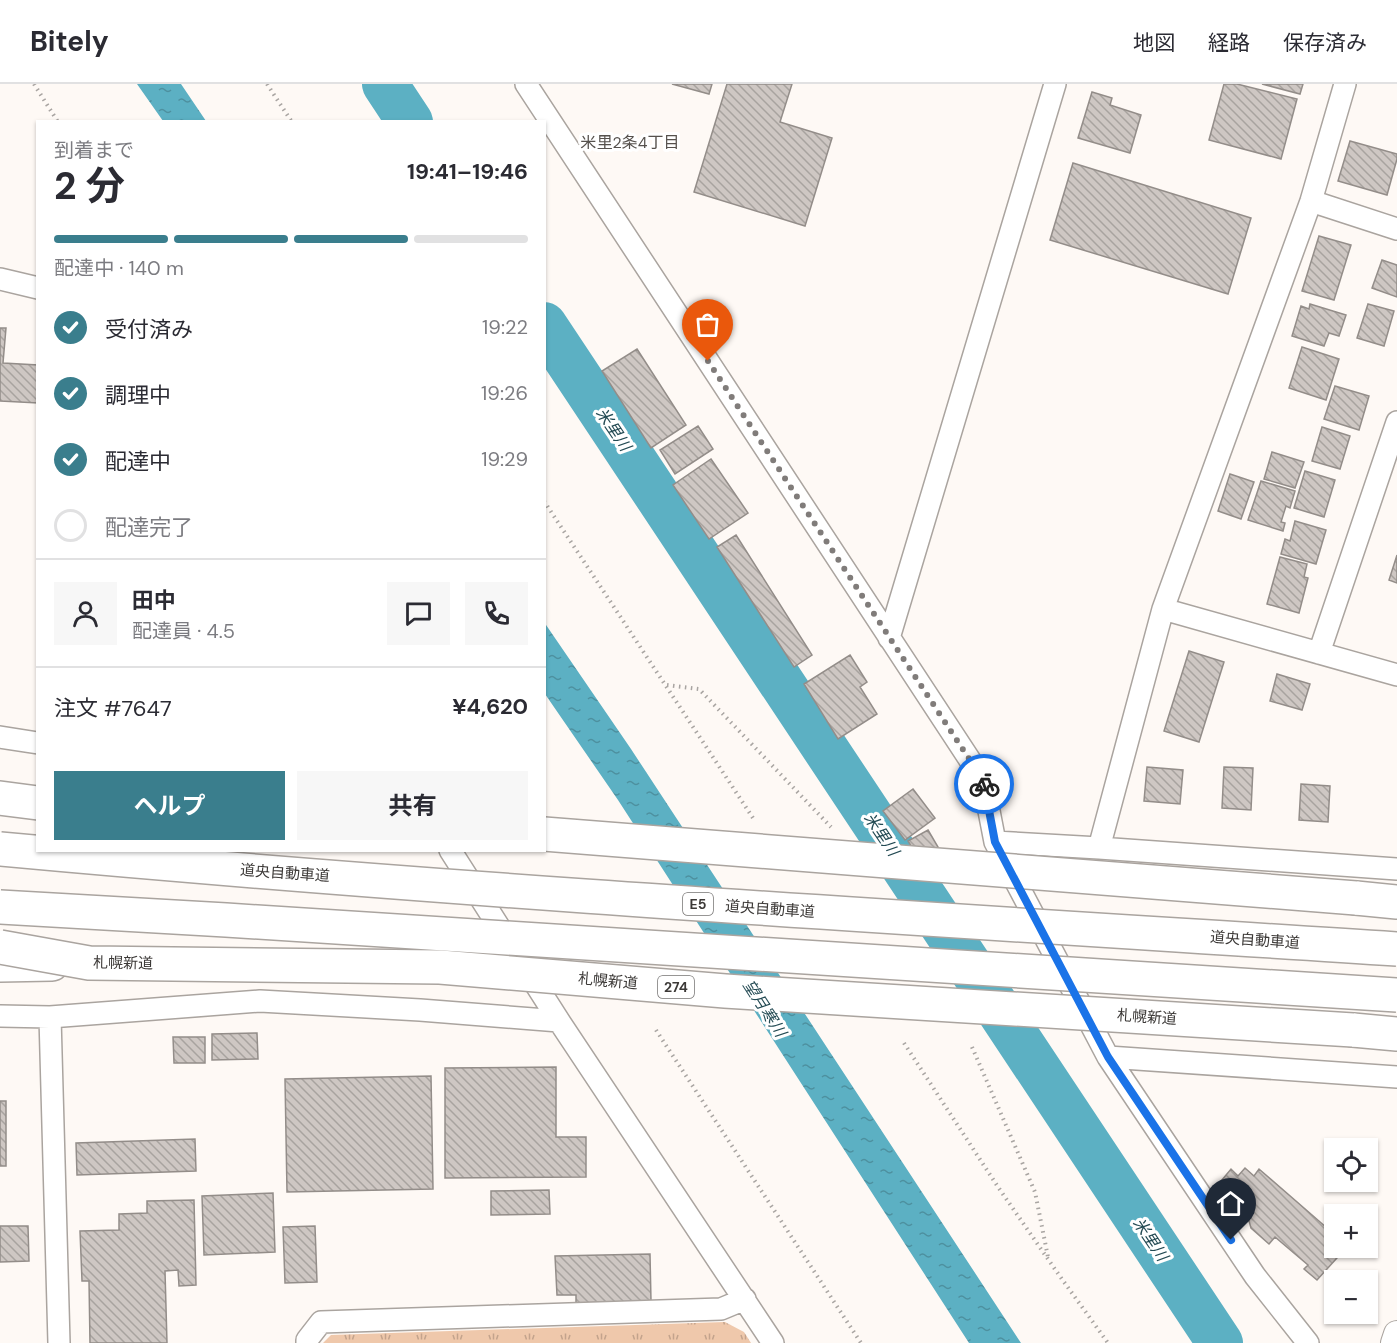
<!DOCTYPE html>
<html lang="ja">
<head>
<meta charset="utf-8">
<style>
	:root { --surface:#fff; --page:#f7f7f7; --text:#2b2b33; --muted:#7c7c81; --line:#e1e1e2; --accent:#3a7e8d }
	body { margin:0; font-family:"DM Sans","Noto Sans JP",sans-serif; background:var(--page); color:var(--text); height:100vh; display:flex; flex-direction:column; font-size:22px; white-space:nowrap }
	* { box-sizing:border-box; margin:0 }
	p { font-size:20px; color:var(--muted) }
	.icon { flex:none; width:33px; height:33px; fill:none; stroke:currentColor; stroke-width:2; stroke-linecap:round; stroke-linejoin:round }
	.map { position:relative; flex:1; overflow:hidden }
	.details { position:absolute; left:36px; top:36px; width:510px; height:732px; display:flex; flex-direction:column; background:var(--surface); border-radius:0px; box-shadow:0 2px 4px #0004 }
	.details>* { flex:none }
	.buttons { position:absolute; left:1324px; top:1054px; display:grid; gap:12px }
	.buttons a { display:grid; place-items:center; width:54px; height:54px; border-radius:0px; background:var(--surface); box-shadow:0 2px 4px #0004; font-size:30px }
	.pin { position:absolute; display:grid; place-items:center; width:51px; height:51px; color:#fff; margin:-62px -26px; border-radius:50% 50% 50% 0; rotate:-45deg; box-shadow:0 0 6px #0007 }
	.pin .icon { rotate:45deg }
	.courier { position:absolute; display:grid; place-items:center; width:60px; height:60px; margin:-30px; border:4px solid #1a73e8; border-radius:50%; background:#fff; color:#222; box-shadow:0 2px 8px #0007 }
	.head em { font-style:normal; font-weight:700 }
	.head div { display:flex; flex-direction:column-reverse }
	.head { display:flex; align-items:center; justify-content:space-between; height:102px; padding:0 18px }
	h1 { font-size:39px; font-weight:700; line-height:45px }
	.bar { display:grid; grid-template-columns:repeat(4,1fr); gap:9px 6px; align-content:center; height:72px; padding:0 18px }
	.bar i { height:8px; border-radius:4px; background:var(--line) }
	.bar .active { background:var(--accent) }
	.bar p { grid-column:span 4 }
	.line { display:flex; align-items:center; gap:15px; padding:0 18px; border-top:2px solid var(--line) }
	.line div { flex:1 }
	.round { display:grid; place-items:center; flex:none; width:63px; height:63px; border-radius:0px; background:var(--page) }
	ol { padding:0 18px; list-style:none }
	li { display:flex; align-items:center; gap:18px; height:66px }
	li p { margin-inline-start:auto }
	li .icon { padding:6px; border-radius:50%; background:var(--accent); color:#fff; stroke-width:4 }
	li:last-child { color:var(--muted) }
	li i { width:33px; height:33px; border:3px solid var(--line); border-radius:50% }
	.button { display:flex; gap:12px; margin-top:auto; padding:12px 18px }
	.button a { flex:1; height:69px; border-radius:0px; background:var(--accent); color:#fff; font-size:24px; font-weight:700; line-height:69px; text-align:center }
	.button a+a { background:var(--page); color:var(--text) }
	header { display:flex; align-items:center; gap:36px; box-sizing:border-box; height:84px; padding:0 30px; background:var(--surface); border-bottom:2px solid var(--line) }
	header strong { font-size:28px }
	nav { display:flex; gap:33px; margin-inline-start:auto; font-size:21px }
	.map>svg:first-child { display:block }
</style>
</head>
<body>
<header>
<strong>Bitely</strong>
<nav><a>地図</a><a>経路</a><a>保存済み</a></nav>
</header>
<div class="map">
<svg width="1397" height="1259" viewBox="0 0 1397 1259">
	<defs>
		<pattern id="park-tufts" width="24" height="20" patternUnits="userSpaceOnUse" patternTransform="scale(1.5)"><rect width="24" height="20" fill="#efc8ab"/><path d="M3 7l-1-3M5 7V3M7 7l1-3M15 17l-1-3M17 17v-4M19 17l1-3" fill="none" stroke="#c3a38c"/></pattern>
		<pattern id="water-ripples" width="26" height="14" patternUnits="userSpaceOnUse" patternTransform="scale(1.5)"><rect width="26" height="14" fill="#5cb0c3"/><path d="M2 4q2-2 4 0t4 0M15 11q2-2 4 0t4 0" fill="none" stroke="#4d909f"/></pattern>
		<pattern id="building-back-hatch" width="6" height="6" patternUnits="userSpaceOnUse" patternTransform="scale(1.5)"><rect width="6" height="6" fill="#cec7c3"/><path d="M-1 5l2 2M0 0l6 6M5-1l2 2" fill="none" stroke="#a8a39f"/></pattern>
	</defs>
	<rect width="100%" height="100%" fill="#fef9f5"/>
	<path fill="url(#park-tufts)" d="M725,1238L744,1248L751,1259H323L331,1251Z"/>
	<path fill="url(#water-ripples)" d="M137,0H181L206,37H163Z
		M544,538L631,665L1021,1259H969L618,716L545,610Z"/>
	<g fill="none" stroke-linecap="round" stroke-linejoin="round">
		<path stroke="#5cb0c3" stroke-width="46" d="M385,0L410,38
			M544,241L1220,1259"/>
	</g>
	<path fill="url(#building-back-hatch)" stroke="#938d89" stroke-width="1.5" d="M672,0H712L709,10Z
		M727,0H792L780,38L832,54L805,142L694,108Z
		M1224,0H1237L1297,15L1281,75L1209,56Z
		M1262,0H1303L1300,10Z
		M1092,8L1112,14L1110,21L1141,31L1130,69L1078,54Z
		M1350,57L1397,70V75L1387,111L1338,97Z
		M1073,79L1251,134L1228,210L1050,156Z
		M1319,152L1351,161L1334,216L1302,207Z
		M1382,176L1397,181V213L1372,204Z
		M1310,220L1346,231L1339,252L1329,249L1324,262L1292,252L1301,222L1309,225Z
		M1368,220L1394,227L1384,262L1357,254Z
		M0,244H6L3,279L38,281V319L0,317Z
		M1302,263L1339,275L1326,316L1289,304Z
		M637,265L686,341L651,364L602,287Z
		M1335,302L1369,312L1359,346L1324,335Z
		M698,342L713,365L675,390L660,366Z
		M1322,343L1350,352L1340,385L1312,377Z
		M1272,368L1304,378L1295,404L1264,395Z
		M711,375L748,429L709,455L673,401Z
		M1305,387L1335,396L1324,433L1294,424Z
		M1230,390L1254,398L1241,435L1218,427Z
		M1261,397L1295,407L1290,424L1286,422L1281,438L1285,439L1283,447L1248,436Z
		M1295,437L1326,446L1316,480L1281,470L1285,455L1290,457Z
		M736,451L812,571L794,583L717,463Z
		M1397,471V499L1389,496Z
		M1280,473L1307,480L1304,493L1308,494L1299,529L1267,520Z
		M1189,567L1224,578L1199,658L1164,647Z
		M850,571L867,598L860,603L877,630L838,655L804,600Z
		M1277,590L1310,600L1302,626L1270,617Z
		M1147,683L1183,686L1180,720L1144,717Z
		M1224,683L1253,684L1251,726L1222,724Z
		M1301,700L1330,702L1328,738L1299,736Z
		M913,705L935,734L905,756L883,727Z
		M928,746L938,763L919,775L908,757Z
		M257,949L258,975L212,976V950Z
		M173,953H205V979H174Z
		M556,983V1053H586V1093L445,1094V984Z
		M431,992L433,1105L287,1108L285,995Z
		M0,1017H6V1082H0Z
		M195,1055L196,1087L77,1091L76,1059Z
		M1245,1084L1254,1092L1259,1085L1327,1144L1333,1136L1335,1138V1164H1346L1317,1196L1304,1185L1308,1181L1275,1153L1269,1160L1251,1144L1249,1137L1250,1131L1217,1102L1231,1085L1238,1092Z
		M549,1106L550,1130L491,1131V1107Z
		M273,1109L275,1168L204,1171L202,1112Z
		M194,1116L196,1201L179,1202L178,1186L165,1187L167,1259H90L89,1197H82L80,1147L119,1146V1130L147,1129V1117Z
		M0,1142H28L29,1177L0,1178Z
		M315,1142L317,1198L285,1199L283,1143Z
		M650,1170L651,1217L576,1219V1211H557L555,1172Z"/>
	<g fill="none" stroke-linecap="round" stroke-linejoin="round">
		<g stroke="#aaa49f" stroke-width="24">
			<path id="minor" d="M526,0L983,696L995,758L1108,973L1255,1192L1308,1259
				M1311,117L1397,145
				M0,195L38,204
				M1163,525L1397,591
				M889,554L1055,0
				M1319,569L1397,338
				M0,653L38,659
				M995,758L1099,764L1397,785
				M1099,764L1163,525L1311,117L1345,0
				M450,766L559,937L773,1259
				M0,932L50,933L260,917L420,926L559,937
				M50,933L59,1259
				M1108,973L1397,993
				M307,1259V1256L321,1238L721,1225L745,1215"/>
		</g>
		<g stroke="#aaa49f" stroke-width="28">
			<path id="tertiary" d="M1394,1259L1397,1250"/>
		</g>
		<g stroke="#aaa49f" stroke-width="36">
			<path id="trunk" d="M0,714L38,719
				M1356,814L1397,818
				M0,881L52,880
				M1353,946L1397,950"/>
		</g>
		<path stroke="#a9a5a2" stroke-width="4" stroke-dasharray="1.5 4.5" stroke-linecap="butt" d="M34,0L58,38
			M267,0L292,38
			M544,417L755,737
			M667,601L699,605L831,743
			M656,946L861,1259
			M904,959L998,1103L1059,1191L1108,1259
			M972,963L1035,1108L1048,1173"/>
		<use href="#minor" stroke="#fff" stroke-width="21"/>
		<use href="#tertiary" stroke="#fff" stroke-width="26"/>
		<use href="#trunk" stroke="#fff" stroke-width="33"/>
		<g stroke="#aaa49f" stroke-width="36" stroke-linecap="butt">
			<path id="trunk-bridge" d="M544,750L1356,814
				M0,863L89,879L440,883L725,907L1353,946"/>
		</g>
		<g stroke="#aaa49f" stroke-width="36" stroke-linecap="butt">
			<path id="motorway-bridge" d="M0,765C465,808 931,835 1397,865
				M0,823L226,836L1397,911"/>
		</g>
		<use href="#trunk-bridge" stroke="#fff" stroke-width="33"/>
		<use href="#motorway-bridge" stroke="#fff" stroke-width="33"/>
	</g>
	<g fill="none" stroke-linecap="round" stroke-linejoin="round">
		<path stroke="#807c7a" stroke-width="6" stroke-dasharray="0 10.8" d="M708,277L983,696L984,700"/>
		<path stroke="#1a73e8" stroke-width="8" d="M984,700L995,758L1108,973L1231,1156"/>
	</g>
	<g text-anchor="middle" stroke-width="6" stroke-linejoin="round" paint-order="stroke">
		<g fill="#fff" stroke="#767473" stroke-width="1.5">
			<rect x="683" y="809" width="30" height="22" rx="4.5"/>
			<rect x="658" y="892" width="36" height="22" rx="4.5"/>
		</g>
		<g font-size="14" font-weight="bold" fill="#3c3937">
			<text x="698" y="825">E5</text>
			<text x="676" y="908">274</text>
		</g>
		<g font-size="15" fill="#3c3937" stroke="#fff">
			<text transform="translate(285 789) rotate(4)" y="5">道央自動車道</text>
			<text transform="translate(770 825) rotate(4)" y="5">道央自動車道</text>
			<text transform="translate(1255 856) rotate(4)" y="5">道央自動車道</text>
			<text transform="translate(123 879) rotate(1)" y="5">札幌新道</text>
			<text transform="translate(608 897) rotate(5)" y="5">札幌新道</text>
			<text transform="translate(1147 933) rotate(4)" y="5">札幌新道</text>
		</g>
		<g font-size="16" fill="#56514d" stroke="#fff">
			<text x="630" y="64">米里2条4丁目</text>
		</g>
		<g font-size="16" font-style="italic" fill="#234a53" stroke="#fff">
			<text transform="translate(614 345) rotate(56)" y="6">米里川</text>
			<text transform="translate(882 750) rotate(56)" y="6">米里川</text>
			<text transform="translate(765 924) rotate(57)" y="6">望月寒川</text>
			<text transform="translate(1151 1155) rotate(56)" y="6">米里川</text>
		</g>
	</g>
</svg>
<div class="buttons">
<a><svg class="icon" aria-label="locate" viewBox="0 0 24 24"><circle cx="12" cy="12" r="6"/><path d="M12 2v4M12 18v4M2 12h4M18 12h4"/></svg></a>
<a>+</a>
<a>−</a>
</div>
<div class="pin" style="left:708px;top:277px;background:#ea580c"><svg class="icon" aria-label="bag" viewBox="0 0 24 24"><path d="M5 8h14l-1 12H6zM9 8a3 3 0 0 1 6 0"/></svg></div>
<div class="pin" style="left:1231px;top:1156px;background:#1f2937"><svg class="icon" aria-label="home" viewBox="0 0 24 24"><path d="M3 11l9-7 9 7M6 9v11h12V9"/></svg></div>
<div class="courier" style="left:984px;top:700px"><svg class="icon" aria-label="bike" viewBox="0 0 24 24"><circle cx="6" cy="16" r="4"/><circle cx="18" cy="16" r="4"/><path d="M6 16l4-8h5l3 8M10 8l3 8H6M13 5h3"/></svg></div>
<section class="details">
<div class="head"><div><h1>2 分</h1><p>到着まで</p></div><em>19:41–19:46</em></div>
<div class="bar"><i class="active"></i><i class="active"></i><i class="active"></i><i></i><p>配達中 · 140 m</p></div>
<ol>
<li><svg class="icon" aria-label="check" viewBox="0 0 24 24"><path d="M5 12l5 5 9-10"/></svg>受付済み<p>19:22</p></li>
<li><svg class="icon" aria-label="check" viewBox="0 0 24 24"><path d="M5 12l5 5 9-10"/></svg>調理中<p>19:26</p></li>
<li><svg class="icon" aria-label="check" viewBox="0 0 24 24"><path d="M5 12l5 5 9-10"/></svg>配達中<p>19:29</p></li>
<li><i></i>配達完了</li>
</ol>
<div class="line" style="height:108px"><a class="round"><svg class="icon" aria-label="person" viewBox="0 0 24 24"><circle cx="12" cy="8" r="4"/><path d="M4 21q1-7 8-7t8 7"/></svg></a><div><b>田中</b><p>配達員 · 4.5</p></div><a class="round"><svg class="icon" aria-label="chat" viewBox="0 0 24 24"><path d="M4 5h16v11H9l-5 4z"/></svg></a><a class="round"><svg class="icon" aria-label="phone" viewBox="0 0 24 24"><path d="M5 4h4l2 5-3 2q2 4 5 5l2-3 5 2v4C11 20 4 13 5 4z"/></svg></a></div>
<div class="line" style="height:78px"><div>注文 #7647</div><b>¥4,620</b></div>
<div class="button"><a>ヘルプ</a><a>共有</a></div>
</section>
</div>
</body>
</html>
